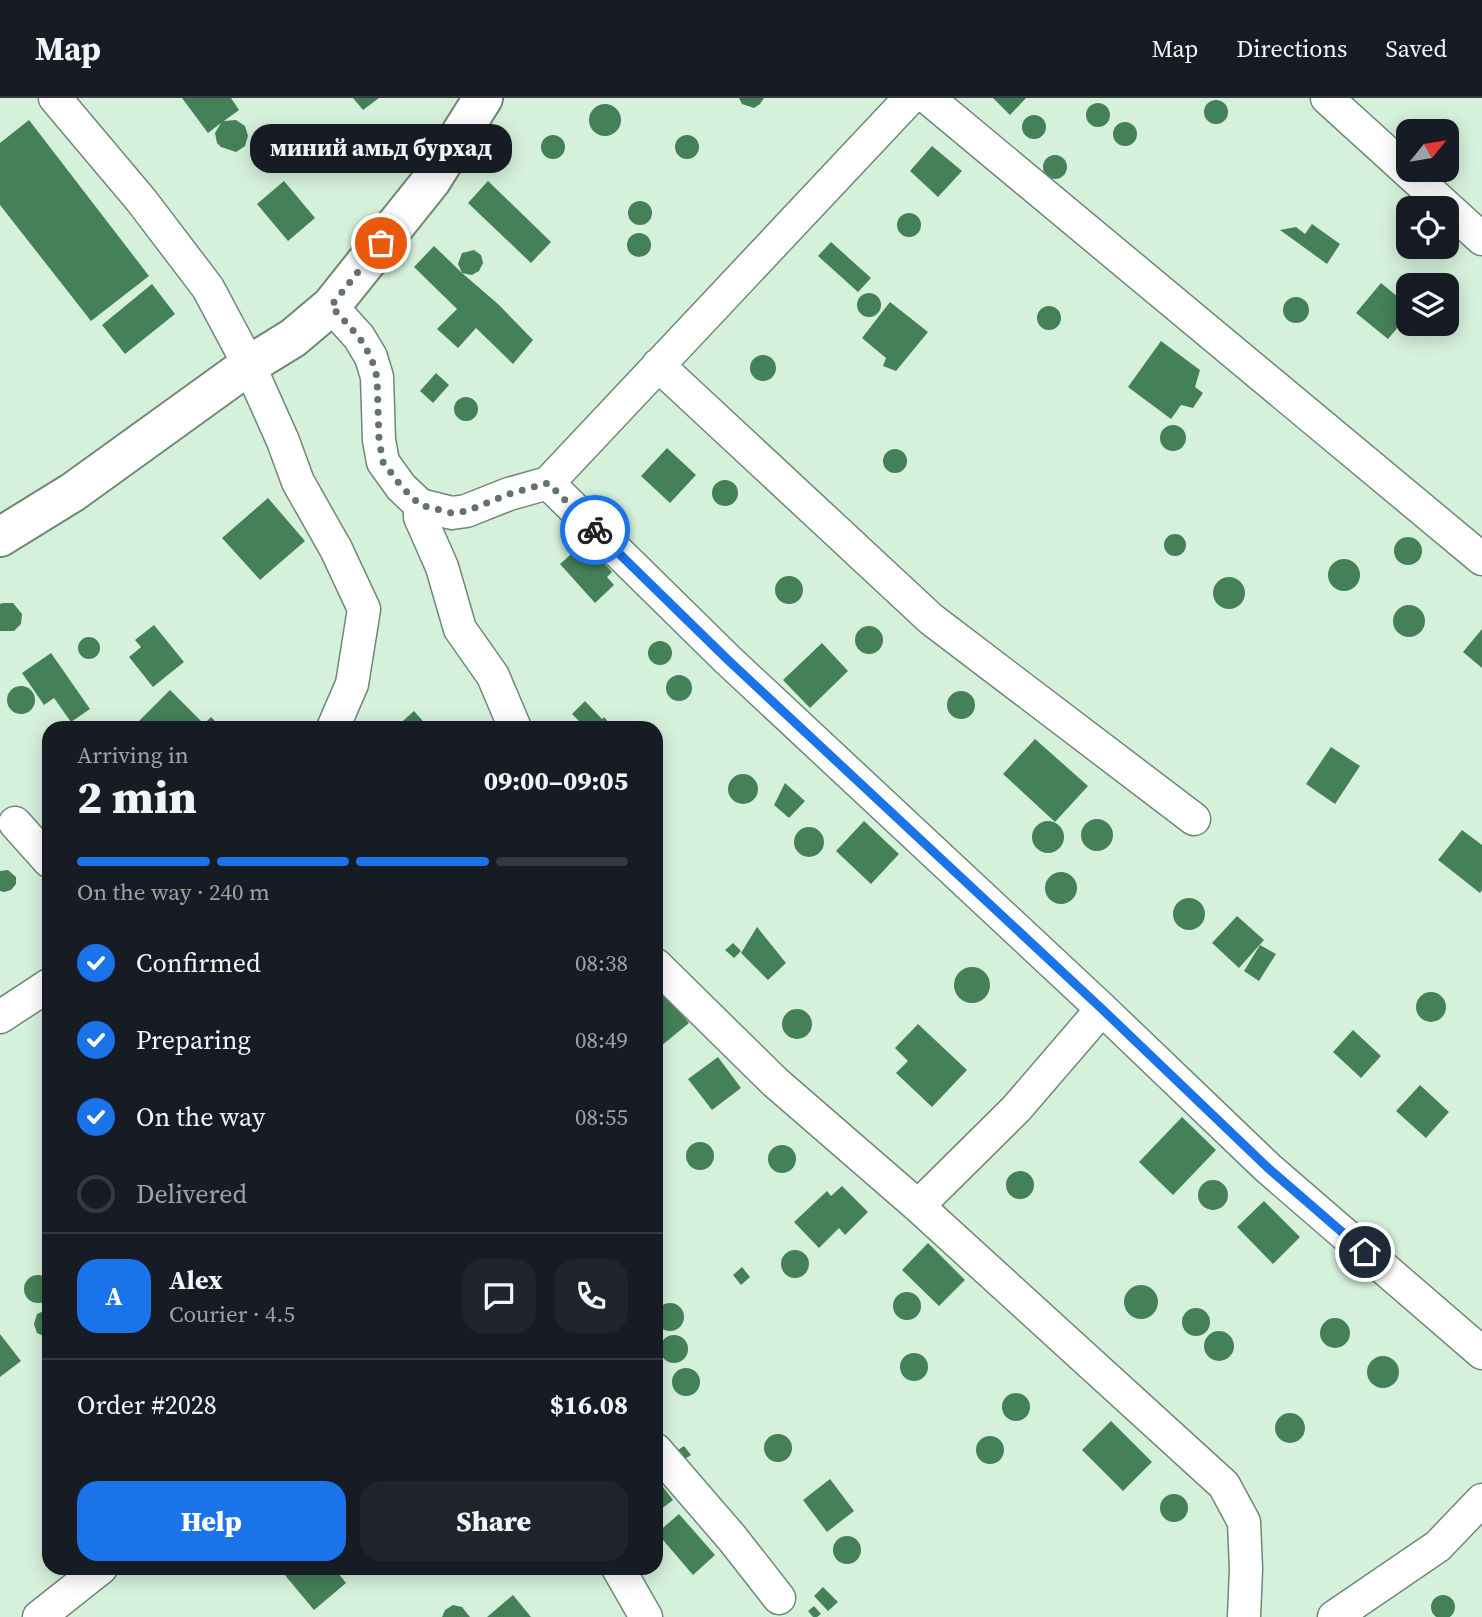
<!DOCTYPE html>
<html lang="en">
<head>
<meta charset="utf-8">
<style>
	:root { --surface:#171b24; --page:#20242c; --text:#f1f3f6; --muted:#9ea1a6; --line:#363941; --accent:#1a73e8 }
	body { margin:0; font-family:"Source Serif 4",serif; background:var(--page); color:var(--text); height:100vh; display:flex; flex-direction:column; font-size:26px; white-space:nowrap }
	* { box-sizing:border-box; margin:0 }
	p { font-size:23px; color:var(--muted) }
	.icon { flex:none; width:38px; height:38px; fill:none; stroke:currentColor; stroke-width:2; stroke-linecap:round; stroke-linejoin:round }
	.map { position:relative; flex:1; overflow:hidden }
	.sheet { position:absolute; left:42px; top:623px; width:621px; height:854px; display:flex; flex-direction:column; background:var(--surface); border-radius:21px; box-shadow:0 4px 18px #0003 }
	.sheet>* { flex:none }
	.needle { width:46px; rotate:60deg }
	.tools { position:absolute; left:1396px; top:21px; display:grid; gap:14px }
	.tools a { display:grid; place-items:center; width:63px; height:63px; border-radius:14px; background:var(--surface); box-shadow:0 4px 18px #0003; font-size:35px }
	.pin { position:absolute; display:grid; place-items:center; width:60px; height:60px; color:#fff; margin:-30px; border:4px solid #fff; border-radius:50%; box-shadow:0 2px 7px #0007 }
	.courier { position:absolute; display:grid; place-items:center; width:70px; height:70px; margin:-35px; border:5px solid #1a73e8; border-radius:50%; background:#fff; color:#222; box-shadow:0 2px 9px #0007 }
	.bubble { position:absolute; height:49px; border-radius:21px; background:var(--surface); box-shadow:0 4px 18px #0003; font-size:23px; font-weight:800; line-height:49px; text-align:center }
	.headline em { font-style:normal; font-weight:800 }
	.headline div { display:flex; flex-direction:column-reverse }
	.headline { display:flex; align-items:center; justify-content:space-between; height:119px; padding:0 35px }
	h1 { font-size:46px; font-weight:800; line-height:52px }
	.bar { display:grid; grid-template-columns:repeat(4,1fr); gap:10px 7px; align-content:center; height:84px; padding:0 35px }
	.bar i { height:9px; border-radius:5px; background:var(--line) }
	.bar .current { background:var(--accent) }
	.bar p { grid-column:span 4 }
	.line { display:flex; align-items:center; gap:18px; padding:0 35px; border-top:2px solid var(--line) }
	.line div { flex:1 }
	.round { display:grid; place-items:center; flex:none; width:74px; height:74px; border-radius:21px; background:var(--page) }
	ol { padding:0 35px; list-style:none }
	li { display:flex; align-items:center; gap:21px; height:77px }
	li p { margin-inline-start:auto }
	li .icon { padding:7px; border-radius:50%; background:var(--accent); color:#fff; stroke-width:4 }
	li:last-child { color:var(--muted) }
	li i { width:38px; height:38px; border:4px solid var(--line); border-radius:50% }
	.primary-button { display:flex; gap:14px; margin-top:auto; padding:14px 35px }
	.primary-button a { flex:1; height:80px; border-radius:21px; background:var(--accent); color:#fff; font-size:28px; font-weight:800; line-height:80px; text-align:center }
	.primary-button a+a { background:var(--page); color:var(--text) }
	header { display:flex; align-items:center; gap:42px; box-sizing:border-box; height:98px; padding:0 35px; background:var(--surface); border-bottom:2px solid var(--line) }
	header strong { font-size:33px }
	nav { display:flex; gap:38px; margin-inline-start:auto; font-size:24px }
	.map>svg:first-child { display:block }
</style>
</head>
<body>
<header>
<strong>Map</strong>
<nav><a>Map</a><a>Directions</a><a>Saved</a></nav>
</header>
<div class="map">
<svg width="1482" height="1519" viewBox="0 0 1482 1519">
	<rect width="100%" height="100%" fill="#d5f1dc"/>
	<path fill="#448158" d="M182,0H231L239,12L224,23L236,22L245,28L248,38L245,48L236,54L221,49L217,45L215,35L221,25L208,35Z
		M353,0H379L363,12Z
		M739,0H764L760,6L754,10L742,6Z
		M993,0H1026L1010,17Z
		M1204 14a12 12 0 1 1 24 0a12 12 0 1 1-24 0Z
		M1086 17a12 12 0 1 1 24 0a12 12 0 1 1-24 0Z
		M589 22a16 16 0 1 1 32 0a16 16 0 1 1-32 0Z
		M1022 29a12 12 0 1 1 24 0a12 12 0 1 1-24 0Z
		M29,22L149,178L91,223L0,107V45Z
		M1113 36a12 12 0 1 1 24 0a12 12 0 1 1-24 0Z
		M675 49a12 12 0 1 1 24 0a12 12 0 1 1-24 0Z
		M541 49a12 12 0 1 1 24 0a12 12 0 1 1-24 0Z
		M932,48L962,73L938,99L910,73Z
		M1043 69a12 12 0 1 1 24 0a12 12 0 1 1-24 0Z
		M284,83L315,120L288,143L257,106Z
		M488,83L551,144L531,165L468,105Z
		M628 115a12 12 0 1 1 24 0a12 12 0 1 1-24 0Z
		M897 127a12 12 0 1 1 24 0a12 12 0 1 1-24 0Z
		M1312,126L1340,146L1327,166L1280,132L1296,129L1305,136Z
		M627 147a12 12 0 1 1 24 0a12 12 0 1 1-24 0Z
		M831,144L871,180L858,194L818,158Z
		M434,148L462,175L458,166L462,155L474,152L481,157L483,165L479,173L472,177L462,175L498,206L533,242L513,266L476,230L458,250L437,231L457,211L414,169Z
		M1381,185L1409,208V216L1388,241L1356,215Z
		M152,186L175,216L125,256L102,227Z
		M857 207a12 12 0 1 1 24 0a12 12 0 1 1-24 0Z
		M1283 212a13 13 0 1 1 26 0a13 13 0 1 1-26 0Z
		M890,204L928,234L896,273L883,268L886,260L862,240Z
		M1037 220a12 12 0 1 1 24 0a12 12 0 1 1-24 0Z
		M1161,243L1200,272L1195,289L1203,295L1193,310L1181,307L1171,321L1128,289Z
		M750 270a13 13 0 1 1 26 0a13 13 0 1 1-26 0Z
		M436,275L449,287L433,305L420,293Z
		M454 311a12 12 0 1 1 24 0a12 12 0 1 1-24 0Z
		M1160 340a13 13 0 1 1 26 0a13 13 0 1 1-26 0Z
		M667,350L696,377L670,405L641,378Z
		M883 363a12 12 0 1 1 24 0a12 12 0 1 1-24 0Z
		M712 395a13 13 0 1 1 26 0a13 13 0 1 1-26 0Z
		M268,400L305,443L260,482L222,440Z
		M1164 447a11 11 0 1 1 22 0a11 11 0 1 1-22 0Z
		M1394 453a14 14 0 1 1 28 0a14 14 0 1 1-28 0Z
		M585,444L612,474L607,479L614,487L595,505L560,466Z
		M1328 477a16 16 0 1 1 32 0a16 16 0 1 1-32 0Z
		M775 492a14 14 0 1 1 28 0a14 14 0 1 1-28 0Z
		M1213 495a16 16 0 1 1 32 0a16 16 0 1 1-32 0Z
		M3,505H13L22,516L21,526L14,533H0V506Z
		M1393 523a16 16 0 1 1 32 0a16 16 0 1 1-32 0Z
		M154,527L184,564L153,589L129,559L141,549L135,542Z
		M855 542a14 14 0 1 1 28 0a14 14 0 1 1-28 0Z
		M1482,531V570L1463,554Z
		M78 550a11 11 0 1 1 22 0a11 11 0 1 1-22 0Z
		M648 555a12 12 0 1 1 24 0a12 12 0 1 1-24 0Z
		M822,545L848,573L810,610L783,582Z
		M51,555L90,611L71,624L54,600L44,607L22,575Z
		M666 590a13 13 0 1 1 26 0a13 13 0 1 1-26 0Z
		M7 602a14 14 0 1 1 28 0a14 14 0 1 1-28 0Z
		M170,592L204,626L211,619L222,630H136L134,628Z
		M947 607a14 14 0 1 1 28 0a14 14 0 1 1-28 0Z
		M585,603L602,621L604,619L612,628L610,630L595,628L586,630L572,616Z
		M414,613L429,630H395Z
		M1035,641L1088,688L1055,724L1003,676Z
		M1331,649L1360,668L1335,706L1306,686Z
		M728 691a15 15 0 1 1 30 0a15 15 0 1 1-30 0Z
		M785,685L805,703L789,720L774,707Z
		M1081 737a16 16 0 1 1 32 0a16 16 0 1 1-32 0Z
		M1032 739a16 16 0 1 1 32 0a16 16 0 1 1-32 0Z
		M864,723L899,756L871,786L836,753Z
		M794 744a15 15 0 1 1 30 0a15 15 0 1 1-30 0Z
		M1462,732L1482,747V792L1480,795L1438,762Z
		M8,772L16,779V786L11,792L4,794L0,793V773Z
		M1045 790a16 16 0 1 1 32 0a16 16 0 1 1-32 0Z
		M1173 816a16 16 0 1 1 32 0a16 16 0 1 1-32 0Z
		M1237,818L1264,842L1239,870L1212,845Z
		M757,829L786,865L768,882L741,855Z
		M733,845L741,853L734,860L725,852Z
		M1260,847L1276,856L1259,883L1244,873Z
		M954 887a18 18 0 1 1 36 0a18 18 0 1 1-36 0Z
		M661,891L689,925L661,948L656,941V895Z
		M1416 909a15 15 0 1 1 30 0a15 15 0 1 1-30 0Z
		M782 926a15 15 0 1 1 30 0a15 15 0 1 1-30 0Z
		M918,926L967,972L932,1009L896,975L908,963L895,950Z
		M1353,932L1381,958L1361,980L1333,954Z
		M718,959L741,990L712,1012L688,981Z
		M1420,987L1449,1014L1426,1040L1396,1013Z
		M1182,1019L1216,1052L1173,1097L1139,1064Z
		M686 1058a14 14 0 1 1 28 0a14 14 0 1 1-28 0Z
		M768 1061a14 14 0 1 1 28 0a14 14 0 1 1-28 0Z
		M1006 1087a14 14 0 1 1 28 0a14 14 0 1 1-28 0Z
		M1198 1097a15 15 0 1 1 30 0a15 15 0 1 1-30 0Z
		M842,1088L868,1114L845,1137L839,1130L819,1150L794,1124L827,1093L831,1098Z
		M1264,1103L1300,1139L1273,1166L1237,1129Z
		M928,1145L965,1182L939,1208L902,1172Z
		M781 1166a14 14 0 1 1 28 0a14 14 0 1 1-28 0Z
		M742,1169L750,1179L741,1187L733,1177Z
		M24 1191a14 14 0 1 1 28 0a14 14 0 1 1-28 0Z
		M1124 1204a17 17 0 1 1 34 0a17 17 0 1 1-34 0Z
		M893 1208a14 14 0 1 1 28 0a14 14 0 1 1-28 0Z
		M656 1219a14 14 0 1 1 28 0a14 14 0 1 1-28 0Z
		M1182 1224a14 14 0 1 1 28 0a14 14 0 1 1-28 0Z
		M46,1212H49V1240L37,1235L34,1226L37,1216Z
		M1320 1235a15 15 0 1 1 30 0a15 15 0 1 1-30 0Z
		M1204 1248a15 15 0 1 1 30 0a15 15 0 1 1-30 0Z
		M0,1236L21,1263L0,1279Z
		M660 1251a14 14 0 1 1 28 0a14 14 0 1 1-28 0Z
		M900 1269a14 14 0 1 1 28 0a14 14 0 1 1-28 0Z
		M1367 1274a16 16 0 1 1 32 0a16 16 0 1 1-32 0Z
		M672 1284a14 14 0 1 1 28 0a14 14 0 1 1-28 0Z
		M1002 1309a14 14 0 1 1 28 0a14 14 0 1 1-28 0Z
		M1275 1330a15 15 0 1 1 30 0a15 15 0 1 1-30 0Z
		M1111,1323L1152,1364L1123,1393L1082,1352Z
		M764 1350a14 14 0 1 1 28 0a14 14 0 1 1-28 0Z
		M976 1352a14 14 0 1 1 28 0a14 14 0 1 1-28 0Z
		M684,1348L691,1357L685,1361L678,1352Z
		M656,1380L673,1402L656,1415Z
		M830,1381L854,1413L827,1434L803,1402Z
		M1160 1410a14 14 0 1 1 28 0a14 14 0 1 1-28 0Z
		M679,1416L715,1457L693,1477L657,1435Z
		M833 1452a14 14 0 1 1 28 0a14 14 0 1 1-28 0Z
		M279,1470H334L346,1485L314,1512Z
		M823,1489L838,1504L828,1513L814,1498Z
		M1431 1509a12 12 0 1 1 24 0a12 12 0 1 1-24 0Z
		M513,1497L531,1519H487Z
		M453,1507L462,1509L470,1519H442L445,1512Z
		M814,1508L821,1516L817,1519H813L808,1513Z"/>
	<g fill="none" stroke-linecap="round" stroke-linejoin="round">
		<g stroke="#6f8875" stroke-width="35">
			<path id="street" d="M55,0L141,102L208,190L249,267L283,343L298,384L336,451L364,511L352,586L333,630
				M928,0L1482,461
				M1327,0L1482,141
				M331,208L359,239L371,259L377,279L379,342L383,364L401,389L420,407L452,415L466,413L509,396L548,385L910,0
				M658,267L931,521L1194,721
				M548,385L728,562L1102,911L1268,1070L1482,1255
				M420,407V419L442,469L460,531L493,578L515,630
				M15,725L49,763
				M656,867L775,984L918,1108L1224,1387L1244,1424L1246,1471L1244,1519
				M0,919L49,887
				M918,1108L1016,1011L1102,911
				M656,1352L732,1440L779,1500
				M618,1470L646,1519
				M39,1519L101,1470
				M1334,1519L1438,1448L1482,1402"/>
		</g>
		<g stroke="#6f8875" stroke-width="42">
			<path id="secondary" d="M0,439L73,394L249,267L293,240L331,208L431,83L483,0"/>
		</g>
		<use href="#street" stroke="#fff" stroke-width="32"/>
		<use href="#secondary" stroke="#fff" stroke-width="38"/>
	</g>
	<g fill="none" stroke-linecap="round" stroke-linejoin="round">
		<path stroke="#637467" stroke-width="7" stroke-dasharray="0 12.6" d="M381,145L331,208L359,239L371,259L377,279L379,342L383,364L401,388L420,407L452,415L467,413L509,396L548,385L595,432"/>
		<path stroke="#1a73e8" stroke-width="9" d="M595,432L728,562L1102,911L1268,1070L1365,1154"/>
	</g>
</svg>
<div class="tools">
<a><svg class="needle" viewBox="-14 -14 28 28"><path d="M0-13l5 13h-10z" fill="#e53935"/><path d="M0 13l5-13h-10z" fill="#9ea1a6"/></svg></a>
<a><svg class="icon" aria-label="locate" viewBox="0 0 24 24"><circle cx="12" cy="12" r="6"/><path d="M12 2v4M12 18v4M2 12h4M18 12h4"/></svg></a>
<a><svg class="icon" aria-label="layers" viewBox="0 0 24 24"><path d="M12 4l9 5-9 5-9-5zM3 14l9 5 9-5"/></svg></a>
</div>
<div class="pin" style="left:381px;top:145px;background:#ea580c"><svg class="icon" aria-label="bag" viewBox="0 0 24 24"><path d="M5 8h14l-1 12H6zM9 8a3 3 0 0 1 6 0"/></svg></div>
<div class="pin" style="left:1365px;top:1154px;background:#1f2937"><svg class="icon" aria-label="home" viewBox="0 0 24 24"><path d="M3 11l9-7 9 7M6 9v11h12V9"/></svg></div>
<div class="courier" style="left:595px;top:432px"><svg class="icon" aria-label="bike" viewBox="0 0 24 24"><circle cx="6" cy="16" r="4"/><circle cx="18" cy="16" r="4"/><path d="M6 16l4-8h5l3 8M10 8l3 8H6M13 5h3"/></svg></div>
<div class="bubble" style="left:250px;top:26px;width:262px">миний амьд бурхад</div>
<section class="sheet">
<div class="headline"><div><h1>2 min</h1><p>Arriving in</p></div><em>09:00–09:05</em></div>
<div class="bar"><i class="current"></i><i class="current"></i><i class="current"></i><i></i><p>On the way · 240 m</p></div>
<ol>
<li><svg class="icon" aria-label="check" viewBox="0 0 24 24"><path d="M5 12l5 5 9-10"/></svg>Confirmed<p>08:38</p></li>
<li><svg class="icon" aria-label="check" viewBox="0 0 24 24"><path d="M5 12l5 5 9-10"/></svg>Preparing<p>08:49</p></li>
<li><svg class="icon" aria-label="check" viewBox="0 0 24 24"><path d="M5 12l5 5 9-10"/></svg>On the way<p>08:55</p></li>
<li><i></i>Delivered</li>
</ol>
<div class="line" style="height:126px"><b class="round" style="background:var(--accent);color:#fff">A</b><div><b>Alex</b><p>Courier · 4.5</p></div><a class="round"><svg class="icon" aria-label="chat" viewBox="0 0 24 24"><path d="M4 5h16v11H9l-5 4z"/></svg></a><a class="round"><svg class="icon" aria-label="phone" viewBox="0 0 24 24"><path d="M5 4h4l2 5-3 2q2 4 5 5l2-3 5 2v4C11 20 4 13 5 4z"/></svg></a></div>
<div class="line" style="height:91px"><div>Order #2028</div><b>$16.08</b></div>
<div class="primary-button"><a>Help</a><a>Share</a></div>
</section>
</div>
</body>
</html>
